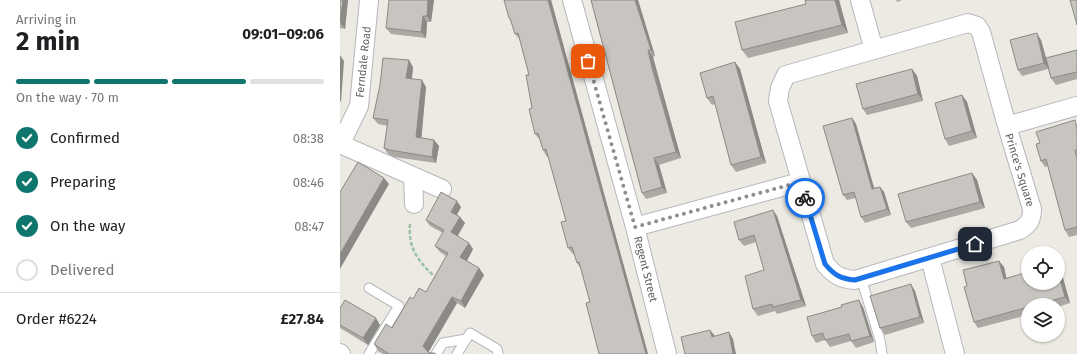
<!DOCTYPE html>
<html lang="en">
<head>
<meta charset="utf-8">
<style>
	:root { --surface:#fff; --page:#f2f2f2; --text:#202124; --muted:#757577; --line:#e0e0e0; --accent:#0f766e }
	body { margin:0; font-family:"Fira Sans",sans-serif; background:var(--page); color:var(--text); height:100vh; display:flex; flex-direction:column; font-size:15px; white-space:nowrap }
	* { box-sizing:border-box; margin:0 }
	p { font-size:13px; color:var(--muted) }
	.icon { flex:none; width:22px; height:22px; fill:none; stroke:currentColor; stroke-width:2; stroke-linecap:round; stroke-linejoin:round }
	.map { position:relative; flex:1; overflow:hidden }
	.side { display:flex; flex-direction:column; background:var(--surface); width:340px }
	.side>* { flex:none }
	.buttons { position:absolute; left:681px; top:246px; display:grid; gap:8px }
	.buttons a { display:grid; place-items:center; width:44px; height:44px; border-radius:50%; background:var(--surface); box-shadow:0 1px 3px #0004; font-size:20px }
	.pin { position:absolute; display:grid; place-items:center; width:34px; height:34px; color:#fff; margin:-17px; border-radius:8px; box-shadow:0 2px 6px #0006 }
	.courier { position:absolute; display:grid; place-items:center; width:40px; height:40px; margin:-20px; border:3px solid #1a73e8; border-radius:50%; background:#fff; color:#222; box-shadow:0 1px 5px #0007 }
	.headline em { font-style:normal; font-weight:700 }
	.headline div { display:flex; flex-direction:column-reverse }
	.headline { display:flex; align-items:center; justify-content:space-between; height:68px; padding:0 16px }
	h1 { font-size:26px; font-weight:700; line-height:30px }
	.bar { display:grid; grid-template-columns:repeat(4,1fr); gap:6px 4px; align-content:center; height:48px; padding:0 16px }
	.bar i { height:5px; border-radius:3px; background:var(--line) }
	.bar .current { background:var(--accent) }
	.bar p { grid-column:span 4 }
	.line { display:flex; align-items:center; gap:10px; padding:0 16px; border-top:1px solid var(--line) }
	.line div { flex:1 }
	ol { padding:0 16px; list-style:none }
	li { display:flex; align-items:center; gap:12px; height:44px }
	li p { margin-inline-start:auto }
	li .icon { padding:4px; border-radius:50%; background:var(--accent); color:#fff; stroke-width:4 }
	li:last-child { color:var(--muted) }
	li i { width:22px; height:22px; border:2px solid var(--line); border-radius:50% }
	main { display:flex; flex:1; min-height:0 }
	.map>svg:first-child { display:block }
</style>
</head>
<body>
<main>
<section class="side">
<div class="headline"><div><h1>2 min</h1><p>Arriving in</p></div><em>09:01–09:06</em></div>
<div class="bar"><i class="current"></i><i class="current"></i><i class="current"></i><i></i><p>On the way · 70 m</p></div>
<ol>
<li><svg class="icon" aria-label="check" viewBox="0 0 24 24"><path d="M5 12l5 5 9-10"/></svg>Confirmed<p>08:38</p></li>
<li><svg class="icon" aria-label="check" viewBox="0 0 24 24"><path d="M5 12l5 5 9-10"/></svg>Preparing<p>08:46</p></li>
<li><svg class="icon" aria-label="check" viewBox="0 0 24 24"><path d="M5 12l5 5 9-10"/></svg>On the way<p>08:47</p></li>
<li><i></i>Delivered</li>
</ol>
<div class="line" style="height:52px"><div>Order #6224</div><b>£27.84</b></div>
</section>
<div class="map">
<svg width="737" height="354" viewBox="0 0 737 354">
	<rect width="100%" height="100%" fill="#eceae2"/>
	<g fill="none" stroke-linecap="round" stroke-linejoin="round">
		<g stroke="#b5b8bc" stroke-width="11">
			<path id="lane" d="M521,278L540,340L542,354
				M29,354L59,306L29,288
				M96,354L103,343L126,339
				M117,354L130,333L157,349L158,354"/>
		</g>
		<g stroke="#b5b8bc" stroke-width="20">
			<path id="street" d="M232,0L295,227L327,354
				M520,0L534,50
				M628,23L637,26L641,32L667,126L692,209C692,220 689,224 680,230L515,280C501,279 494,275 485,264L438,101L440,88L446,75Z
				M667,126L737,106
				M0,144L102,189
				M0,145L19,106L29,0
				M73,176L74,204
				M295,227L460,182
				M590,258L615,354
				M0,353L1,354"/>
		</g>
		<path stroke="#9ac3a4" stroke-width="2.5" stroke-dasharray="4 2" stroke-linecap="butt" d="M70,224C68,247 77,260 93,275"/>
		<use href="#lane" stroke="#fff" stroke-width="9"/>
		<use href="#street" stroke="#fff" stroke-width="18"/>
	</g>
	<path fill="#aca9a5" d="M0,0H8L5,29L0,28Z
		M94,0L91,22H87L86,38L51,34L46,28Z
		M211,0L308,354H259L250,302L241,269L237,263L234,254H233L228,248L226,221L208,157H207L203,150L200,140L195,134L189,75L180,40L175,34L171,22L169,18Z
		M251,0H298L315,56L313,57L317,74L341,158L319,165L327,193L306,199L302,193Z
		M465,0H499L508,33L408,58L402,50L466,4Z
		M556,0H562L557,2Z
		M701,40L706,58L737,50V79L716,85L711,78L708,69L682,76L678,70Z
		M395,62L400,69L426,163L396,172L391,165L375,104L372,105L367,98Z
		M73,67L72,79L86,87L81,138L94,140L99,146L96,163L54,157L48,154L44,148L48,126L38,124L33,118Z
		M572,69L577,76L583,101L527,115L523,109Z
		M622,95L627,102L637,138L609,146L605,139Z
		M512,118L516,124L534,188L540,187L544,192L551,215L525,223L521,217L516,198L507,200L503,195Z
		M737,124V235L729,237L725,230L708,166L705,167L701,161L700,143Z
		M632,173L637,180L645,208L571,228L566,222Z
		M121,207L117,215L125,223L117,236L133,249L127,261L144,275L125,308L117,303L88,352L96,354H43L38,351L34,344L52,328L73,299L86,292L106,256L100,252L95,246L103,233L90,226L86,220Z
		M437,216L466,306L437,314L435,311L418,316L413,309L424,270L416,242L404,246L399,240Z
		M659,261L664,267L666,278L721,271L730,303L718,307V305H688V315L638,328L634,322L627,286Z
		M575,291L584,323L545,335L540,328Z
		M523,307L534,342L516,348L511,341L490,347L485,340L476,343L472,336Z
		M0,308L40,325L28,345L0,328Z"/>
	<path fill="#8c8a86" d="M3,0H8L5,29L0,22Z
		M88,0H94L91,22L87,16Z
		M208,0H211L308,354H306Z
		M295,0H298L315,56L311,50Z
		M495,0H499L508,33L502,25Z
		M83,16L87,22L86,38L81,32Z
		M697,33L701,40L709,69L704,63Z
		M308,50L313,57L341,158L336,152Z
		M0,55L4,61L1,102L0,101Z
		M69,60L73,67L71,85L66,78Z
		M395,62L400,69L426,163L421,157Z
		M572,69L577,76L583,101L578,94Z
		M82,80L86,87L81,143L76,137Z
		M622,95L627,102L637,138L632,131Z
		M512,118L516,124L536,195L532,189Z
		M94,140L99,146L96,163L92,157Z
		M314,158L319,165L327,193L322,187Z
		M632,173L637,180L645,208L640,202Z
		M44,178L49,184L0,269V254Z
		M540,187L544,192L551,215L547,209Z
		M117,201L121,207L115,218L111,212Z
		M433,210L437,216L466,306L461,300Z
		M120,217L125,223L116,239L111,232Z
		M129,243L133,249L125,264L120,257Z
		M659,261L664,267L668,285L664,279Z
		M718,267L721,271L730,303L725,297L718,272Z
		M139,268L144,275L125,308L121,301Z
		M571,284L575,291L584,323L580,317Z
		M112,297L117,303L88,353L83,346Z
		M519,300L523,307L534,342L530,336Z
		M36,318L40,325L28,345L23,338Z
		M370,330L375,336L372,337Z
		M389,332L393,339L396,354H393Z"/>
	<path fill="#c8c5c0" stroke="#8c8a86" d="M0,0H3L0,22Z
		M49,0H88L87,16H83L81,32L46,28Z
		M164,0H208L306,354H259L246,303L250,302L239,262L237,263L232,247L228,248L221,222L226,221L206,149L203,150L198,133L195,134L189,109L192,108L186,75H189L178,33L175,34L170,18H169Z
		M251,0H295L311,50H308L312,68L336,152L314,158L322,187L302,193Z
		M465,0H495L502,25L402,50L395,22L466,4Z
		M730,0H737V25Z
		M697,33L704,63L678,70L670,40Z
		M737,50V72L711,78L706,58Z
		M43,58L69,60L66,78L82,80L76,137L94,140L92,157L50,150L44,148L48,120L33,118L40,85Z
		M395,62L421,157L391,165L373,96L367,98L360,73Z
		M572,69L578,94L523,109L516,84Z
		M622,95L632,131L605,139L595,103Z
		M512,118L532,189L540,187L547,209L521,217L514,192L503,195L483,126Z
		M735,120L737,129V150H735L737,159V227L725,230L706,159L701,161L696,144L700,143L696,132Z
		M18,162L44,178L0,254V192Z
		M632,173L640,202L566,222L558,194Z
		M101,192L117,201L111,212L120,217L111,232L129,243L120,257L139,268L121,301L112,297L83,346L89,353H94L96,354H49L34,344L46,324L52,328L70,297L73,299L79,288L86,292L108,253L95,246L104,230L86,220Z
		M433,210L461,300L433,307L432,304L413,309L405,276L424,270L414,235L399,240L394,222Z
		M659,261L664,279L688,272V283H718V272L725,297L695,305H688V307L634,322L624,287L627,286L623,270Z
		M571,284L580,317L540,328L530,296Z
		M5,300L36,318L23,338L0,325V308Z
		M519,300L530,336L511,341L509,334L485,340L483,333L472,336L467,317L502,307L501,305Z
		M370,330L372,337L389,332L393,354H345L341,337Z"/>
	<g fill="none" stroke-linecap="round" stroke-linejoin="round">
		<path stroke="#8d8f8f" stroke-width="4" stroke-dasharray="0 7.2" d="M248,61L295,227L460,182L465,198"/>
		<path stroke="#1a73e8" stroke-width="5" d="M465,198L485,264C494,275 501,279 515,280L635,244"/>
	</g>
	<g text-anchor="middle" stroke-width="3.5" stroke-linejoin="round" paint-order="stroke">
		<g font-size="11" fill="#5a5e62" stroke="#fff">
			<text transform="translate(23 62) rotate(-84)" y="4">Ferndale Road</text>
			<text transform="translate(680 170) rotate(73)" y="4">Prince's Square</text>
			<text transform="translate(306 269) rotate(76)" y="4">Regent Street</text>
		</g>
	</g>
</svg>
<div class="buttons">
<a><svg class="icon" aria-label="locate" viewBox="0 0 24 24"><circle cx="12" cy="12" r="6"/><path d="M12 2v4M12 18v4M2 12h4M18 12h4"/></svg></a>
<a><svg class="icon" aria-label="layers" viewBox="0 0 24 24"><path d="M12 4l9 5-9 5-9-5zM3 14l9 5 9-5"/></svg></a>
</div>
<div class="pin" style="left:248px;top:61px;background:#ea580c"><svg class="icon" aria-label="bag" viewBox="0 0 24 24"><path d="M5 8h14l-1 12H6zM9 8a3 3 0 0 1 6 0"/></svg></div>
<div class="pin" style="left:635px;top:244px;background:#1f2937"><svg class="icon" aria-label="home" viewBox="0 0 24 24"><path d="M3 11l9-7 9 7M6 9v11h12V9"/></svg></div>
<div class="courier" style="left:465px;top:198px"><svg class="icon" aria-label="bike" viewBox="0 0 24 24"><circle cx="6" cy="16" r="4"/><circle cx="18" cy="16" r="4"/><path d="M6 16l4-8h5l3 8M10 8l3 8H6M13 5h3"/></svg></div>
</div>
</main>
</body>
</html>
